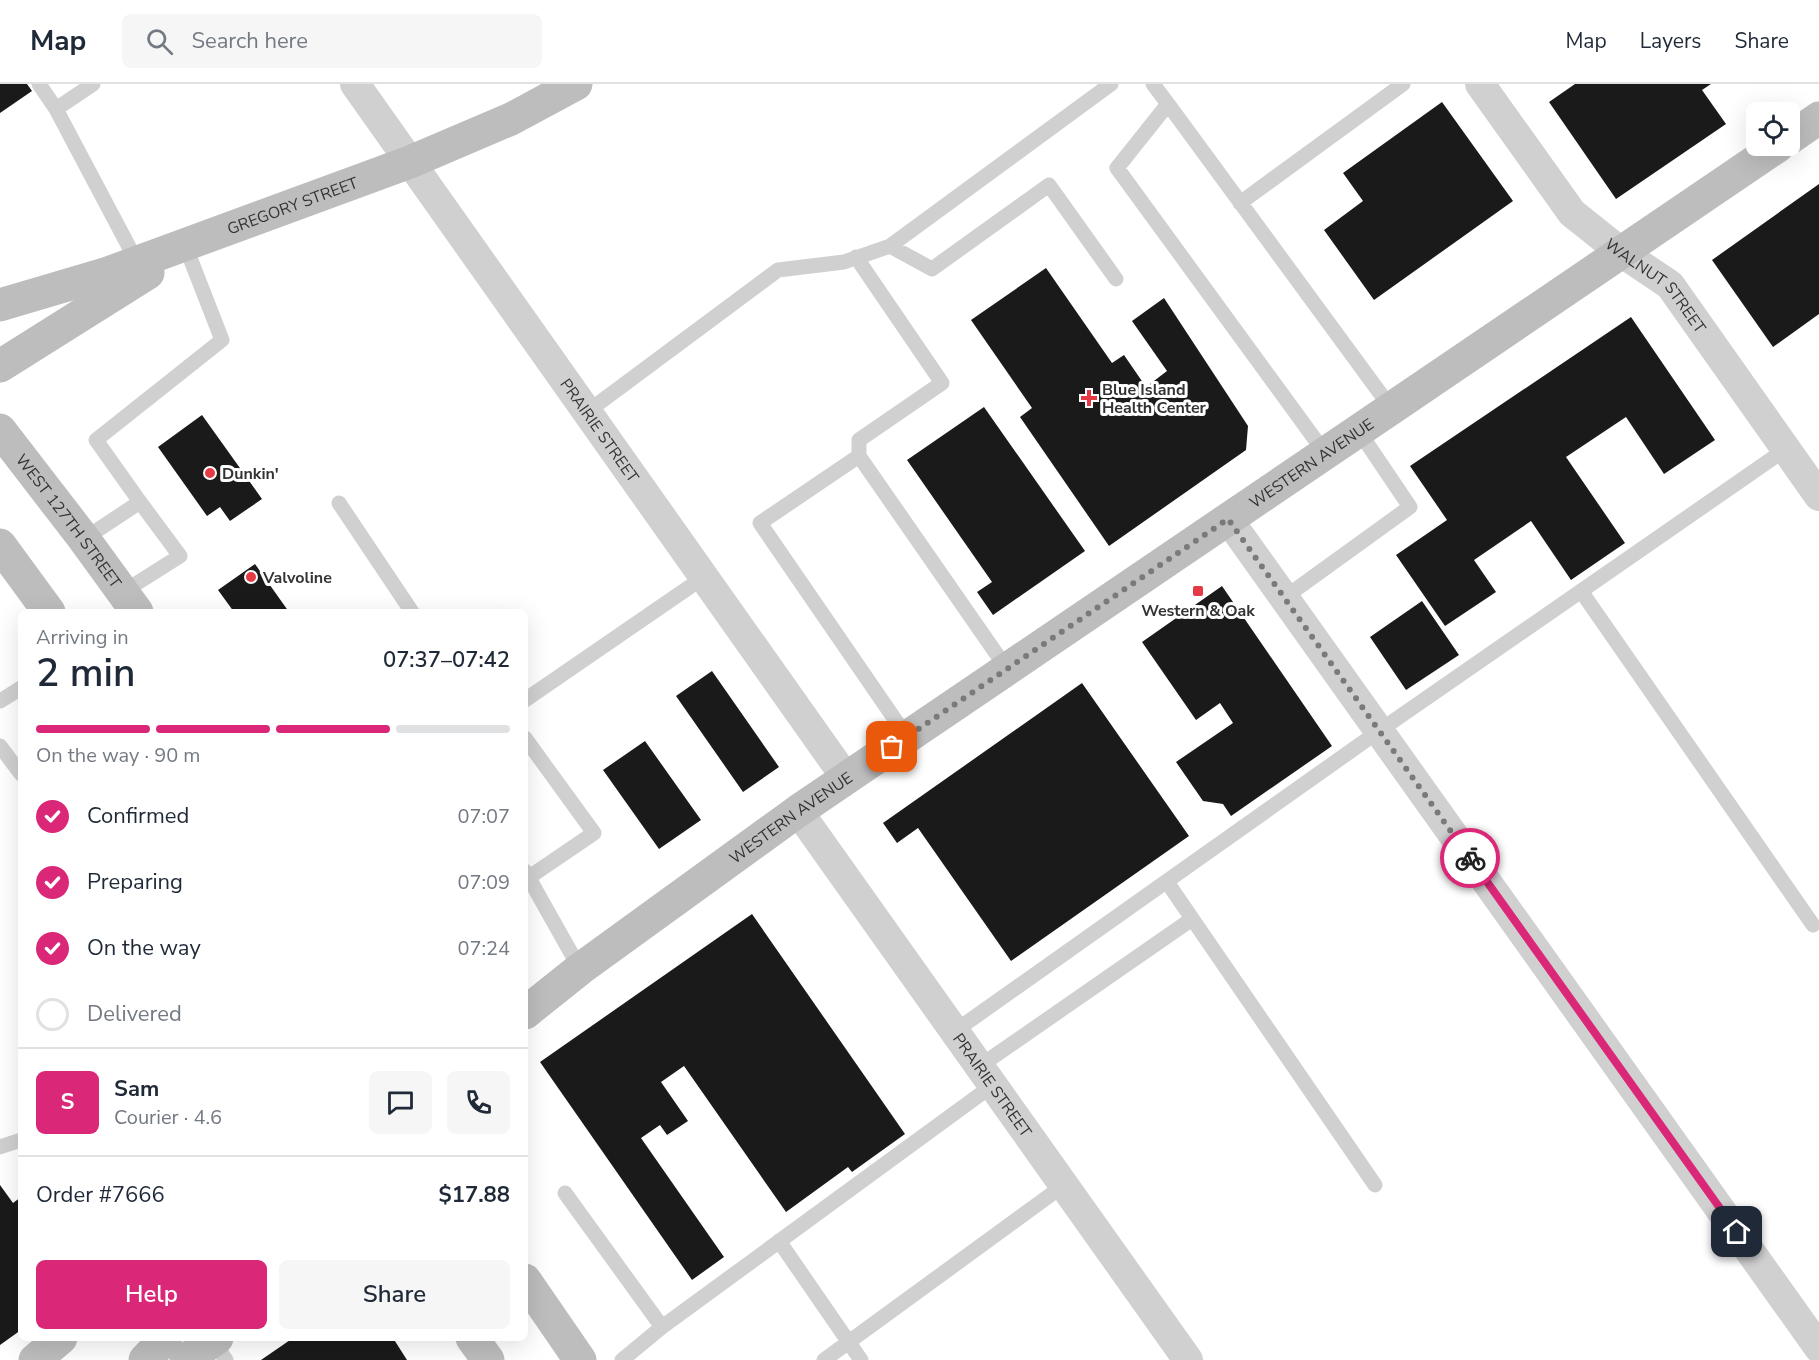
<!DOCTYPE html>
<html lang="en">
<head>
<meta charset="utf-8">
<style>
	:root { --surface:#fff; --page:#f6f6f7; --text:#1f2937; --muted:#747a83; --line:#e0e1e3; --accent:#db2777 }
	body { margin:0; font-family:"Nunito Sans",sans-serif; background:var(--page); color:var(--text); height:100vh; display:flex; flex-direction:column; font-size:22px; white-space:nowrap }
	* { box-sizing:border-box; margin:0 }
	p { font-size:20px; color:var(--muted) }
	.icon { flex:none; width:33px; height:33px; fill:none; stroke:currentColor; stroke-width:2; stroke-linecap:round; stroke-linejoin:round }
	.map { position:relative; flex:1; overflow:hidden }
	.side { position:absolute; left:18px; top:525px; width:510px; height:732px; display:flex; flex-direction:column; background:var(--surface); border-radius:9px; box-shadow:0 6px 24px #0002 }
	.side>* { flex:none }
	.fabs { position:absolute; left:1746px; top:18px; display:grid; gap:12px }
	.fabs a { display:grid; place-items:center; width:54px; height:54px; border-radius:9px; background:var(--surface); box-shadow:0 6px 24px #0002; font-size:30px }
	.pin { position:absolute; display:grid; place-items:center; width:51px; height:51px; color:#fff; margin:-26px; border-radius:12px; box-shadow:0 3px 9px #0006 }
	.courier { position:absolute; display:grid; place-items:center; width:60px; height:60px; margin:-30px; border:4px solid #db2777; border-radius:50%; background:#fff; color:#222; box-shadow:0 2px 8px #0007 }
	.headline em { font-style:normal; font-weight:600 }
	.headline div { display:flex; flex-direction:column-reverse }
	.headline { display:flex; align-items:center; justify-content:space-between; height:102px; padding:0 18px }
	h1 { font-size:39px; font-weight:600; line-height:45px }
	.bar { display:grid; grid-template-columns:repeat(4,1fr); gap:9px 6px; align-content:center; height:72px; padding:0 18px }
	.bar i { height:8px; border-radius:4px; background:var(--line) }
	.bar .current { background:var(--accent) }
	.bar p { grid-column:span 4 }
	.line { display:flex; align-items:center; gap:15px; padding:0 18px; border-top:2px solid var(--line) }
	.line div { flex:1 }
	.round { display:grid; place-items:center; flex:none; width:63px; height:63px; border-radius:9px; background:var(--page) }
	ol { padding:0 18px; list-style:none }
	li { display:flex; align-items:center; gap:18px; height:66px }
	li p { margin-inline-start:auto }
	li .icon { padding:6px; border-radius:50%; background:var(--accent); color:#fff; stroke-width:4 }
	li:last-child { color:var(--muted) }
	li i { width:33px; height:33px; border:3px solid var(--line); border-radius:50% }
	.primary-button { display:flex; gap:12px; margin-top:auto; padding:12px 18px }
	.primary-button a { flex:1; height:69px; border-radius:9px; background:var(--accent); color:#fff; font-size:24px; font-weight:600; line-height:69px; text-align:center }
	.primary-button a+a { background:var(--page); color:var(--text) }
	header { display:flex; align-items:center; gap:36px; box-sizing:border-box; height:84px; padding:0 30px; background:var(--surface); border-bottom:2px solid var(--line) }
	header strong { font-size:28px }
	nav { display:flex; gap:33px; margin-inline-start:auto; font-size:21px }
	.search { width:420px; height:54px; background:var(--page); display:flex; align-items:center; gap:15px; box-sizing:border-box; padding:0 21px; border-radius:9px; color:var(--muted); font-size:22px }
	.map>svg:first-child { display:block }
</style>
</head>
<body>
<header>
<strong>Map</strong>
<div class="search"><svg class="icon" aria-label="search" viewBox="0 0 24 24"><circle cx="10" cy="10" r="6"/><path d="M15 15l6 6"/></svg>Search here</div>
<nav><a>Map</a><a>Layers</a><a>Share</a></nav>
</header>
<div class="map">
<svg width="1819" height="1276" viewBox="0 0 1819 1276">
	<rect width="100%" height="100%" fill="#fff"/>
	<path fill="#1a1a1a" d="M0,0H27L32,7L0,29Z
		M1575,0H1711L1702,6L1726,40L1616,115L1549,18Z
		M1442,18L1513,117L1374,216L1324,146L1363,117L1343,89Z
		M1819,100V230L1773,263L1712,176Z
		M1046,184L1112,279L1124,271L1146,303L1167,287L1132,237L1164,214L1248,342L1246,366L1109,462L1020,333L1032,324L971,236Z
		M1631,233L1715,356L1664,390L1626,333L1566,373L1625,459L1571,496L1531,437L1474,476L1496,508L1445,542L1396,471L1447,436L1410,382Z
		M984,323L1085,467L993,531L977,508L992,498L907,376Z
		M202,331L262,415L230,437L220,423L207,432L158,363Z
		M255,480L289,528H234L218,506Z
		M1222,502L1332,662L1231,732L1223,720L1203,717L1176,678L1233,639L1220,619L1196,636L1142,558Z
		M1422,517L1459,571L1406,606L1370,553Z
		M712,587L779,683L743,708L676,612Z
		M1082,599L1189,752L1011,877L918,744L897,759L883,739Z
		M645,657L701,736L659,765L603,686Z
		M752,830L905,1050L852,1088L848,1083L786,1128L684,982L661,998L688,1037L667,1051L660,1041L641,1054L724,1173L692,1196L540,978Z
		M0,1101L13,1119L21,1113V1246L0,1261Z
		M293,1254H393L407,1276H261Z"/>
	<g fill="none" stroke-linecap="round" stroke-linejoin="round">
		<path stroke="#d0d0d0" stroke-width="15" d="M39,0L56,25L137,178
			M1153,0L1168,20
			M56,25L93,0
			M1240,119L1403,0
			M890,162L932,185L1049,101L1116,195
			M856,173L942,299L859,356V372
			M587,328L778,186L844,178L890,162L1111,0
			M1325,369L1117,84L1168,20L1391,324
			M140,418L96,356L222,256L185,161
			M339,419L412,528
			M84,455L140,418L180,472L123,508
			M1581,507L1813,841
			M1284,514L1410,423L1358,346
			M525,616L704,493
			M0,617L21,604
			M907,653L760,439L859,372L1007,585
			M525,654L594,749L525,796
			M0,662L21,690
			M525,787L580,885
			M1167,798L1375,1101
			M955,947L1379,647L1786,365
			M980,982L1192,835
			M0,1063L21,1056
			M565,1109L662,1243
			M779,1157L861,1276
			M213,1257L226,1276
			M622,1276L662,1243L993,1001
			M824,1276L1064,1101"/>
		<g stroke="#d0d0d0" stroke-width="30">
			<path id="s1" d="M355,0L846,694"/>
			<path id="s2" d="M1480,0L1572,129L1621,168L1670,201L1819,412"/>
			<path d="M1228,435L1819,1264"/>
			<path id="s3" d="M798,727L1188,1276"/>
		</g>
		<g stroke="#bdbdbd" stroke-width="33">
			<path d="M1790,54L1819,34"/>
			<path id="s4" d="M0,221L108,189L410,78L511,35L576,0"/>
			<path d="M0,282L148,189"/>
			<path id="s5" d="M0,346L84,455L137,528"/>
			<path d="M0,461L49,528"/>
			<path id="s6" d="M525,929L580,885L798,727L1778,62"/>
			<path d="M525,1196L580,1276"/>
			<path d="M472,1254L488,1276"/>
			<path d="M35,1276L61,1254"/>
			<path d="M145,1276L166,1254"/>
			<path d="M186,1276L217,1254"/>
		</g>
	</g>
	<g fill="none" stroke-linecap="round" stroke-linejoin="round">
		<path stroke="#7a7a7a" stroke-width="6" stroke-dasharray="0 10.8" d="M892,663L1228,435L1470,774"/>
		<path stroke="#db2777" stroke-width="8" d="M1470,774L1737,1148"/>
	</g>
	<g fill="#e63946" stroke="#fff" stroke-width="2">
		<path d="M1086 305h6v6h6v6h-6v6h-6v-6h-6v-6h6z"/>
		<circle cx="210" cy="389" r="6"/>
		<circle cx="251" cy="493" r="6"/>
		<rect x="1192" y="501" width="12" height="12" rx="3"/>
	</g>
	<g text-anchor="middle" stroke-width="6" stroke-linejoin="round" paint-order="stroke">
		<g font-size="16" fill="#333" stroke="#fff">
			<text dy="6" stroke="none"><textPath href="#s4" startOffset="309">GREGORY STREET</textPath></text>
			<text dy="6" stroke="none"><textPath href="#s2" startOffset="270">WALNUT STREET</textPath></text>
			<text dy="6" stroke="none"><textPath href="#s1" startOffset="424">PRAIRIE STREET</textPath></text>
			<text dy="6" stroke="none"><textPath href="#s6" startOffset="960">WESTERN AVENUE</textPath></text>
			<text dy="6" stroke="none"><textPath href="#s5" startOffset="114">WEST 127TH STREET</textPath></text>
			<text dy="6" stroke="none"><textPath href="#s6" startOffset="330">WESTERN AVENUE</textPath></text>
			<text dy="6" stroke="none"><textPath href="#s3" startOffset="336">PRAIRIE STREET</textPath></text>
		</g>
		<g font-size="16" font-weight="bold" fill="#333" stroke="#fff" text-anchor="start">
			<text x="1102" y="311">Blue Island<tspan x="1102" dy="18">Health Center</tspan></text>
			<text x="222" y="395">Dunkin'</text>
			<text x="263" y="499">Valvoline</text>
			<text x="1198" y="532" text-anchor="middle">Western &amp; Oak</text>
		</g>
	</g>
</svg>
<div class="fabs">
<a><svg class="icon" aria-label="locate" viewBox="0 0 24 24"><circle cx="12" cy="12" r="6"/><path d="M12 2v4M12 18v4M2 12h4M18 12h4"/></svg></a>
</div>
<div class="pin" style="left:892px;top:663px;background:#ea580c"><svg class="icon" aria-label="bag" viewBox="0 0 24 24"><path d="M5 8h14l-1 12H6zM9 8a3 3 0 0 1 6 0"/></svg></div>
<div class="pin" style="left:1737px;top:1148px;background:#1f2937"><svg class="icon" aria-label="home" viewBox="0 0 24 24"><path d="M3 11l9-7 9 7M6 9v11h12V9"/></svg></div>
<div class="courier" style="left:1470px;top:774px"><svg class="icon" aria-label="bike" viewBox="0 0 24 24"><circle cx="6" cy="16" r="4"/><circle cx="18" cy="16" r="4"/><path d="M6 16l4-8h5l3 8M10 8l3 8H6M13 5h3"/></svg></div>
<section class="side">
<div class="headline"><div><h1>2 min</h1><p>Arriving in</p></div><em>07:37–07:42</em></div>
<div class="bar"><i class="current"></i><i class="current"></i><i class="current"></i><i></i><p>On the way · 90 m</p></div>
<ol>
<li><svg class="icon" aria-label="check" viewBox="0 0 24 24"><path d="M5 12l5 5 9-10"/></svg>Confirmed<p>07:07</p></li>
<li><svg class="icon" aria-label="check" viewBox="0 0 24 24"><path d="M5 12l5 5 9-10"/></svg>Preparing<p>07:09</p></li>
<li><svg class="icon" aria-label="check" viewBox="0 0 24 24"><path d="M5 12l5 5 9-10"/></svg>On the way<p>07:24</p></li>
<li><i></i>Delivered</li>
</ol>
<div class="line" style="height:108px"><b class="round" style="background:var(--accent);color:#fff">S</b><div><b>Sam</b><p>Courier · 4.6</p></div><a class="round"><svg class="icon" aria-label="chat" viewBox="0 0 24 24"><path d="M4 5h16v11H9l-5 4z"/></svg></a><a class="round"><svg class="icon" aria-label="phone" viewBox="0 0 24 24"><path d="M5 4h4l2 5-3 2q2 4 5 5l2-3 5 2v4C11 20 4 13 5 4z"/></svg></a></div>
<div class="line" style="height:78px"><div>Order #7666</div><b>$17.88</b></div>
<div class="primary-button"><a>Help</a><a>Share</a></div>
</section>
</div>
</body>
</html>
